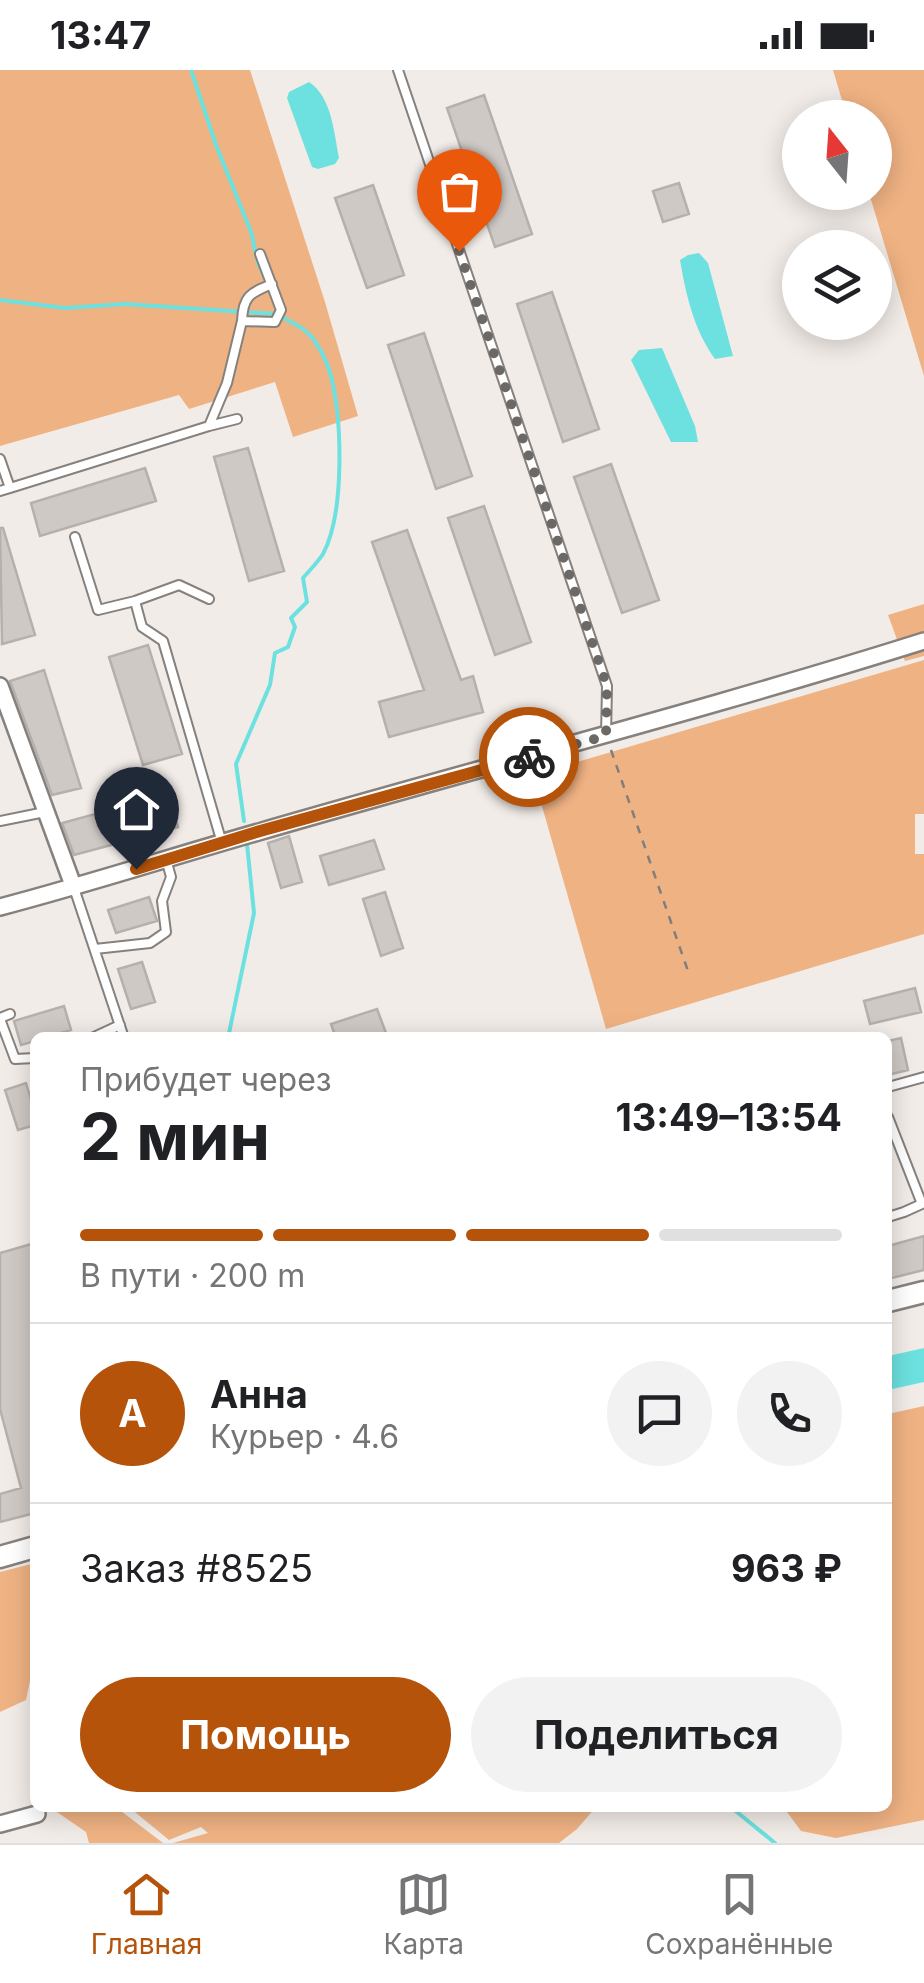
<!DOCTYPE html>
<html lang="ru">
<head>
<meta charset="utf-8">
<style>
	:root { --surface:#fff; --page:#f2f2f2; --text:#202124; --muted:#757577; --line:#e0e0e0; --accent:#b45309 }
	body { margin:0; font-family:Inter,sans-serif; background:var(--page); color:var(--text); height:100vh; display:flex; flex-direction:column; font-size:38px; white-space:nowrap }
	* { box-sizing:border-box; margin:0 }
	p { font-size:32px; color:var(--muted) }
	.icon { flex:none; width:55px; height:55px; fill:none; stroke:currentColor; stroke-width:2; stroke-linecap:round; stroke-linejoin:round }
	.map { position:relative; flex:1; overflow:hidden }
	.drawer { position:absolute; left:30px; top:962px; width:862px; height:780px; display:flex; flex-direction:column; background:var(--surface); border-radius:15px; box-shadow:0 5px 25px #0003 }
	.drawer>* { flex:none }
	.needle { width:65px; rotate:343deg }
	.buttons { position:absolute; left:782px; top:30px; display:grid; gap:20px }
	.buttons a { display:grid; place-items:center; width:110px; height:110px; border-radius:50%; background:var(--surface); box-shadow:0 5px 25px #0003; font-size:50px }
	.pin { position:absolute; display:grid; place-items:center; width:85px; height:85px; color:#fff; margin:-102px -42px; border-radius:50% 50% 50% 0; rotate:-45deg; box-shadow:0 0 10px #0007 }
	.pin .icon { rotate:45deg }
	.courier { position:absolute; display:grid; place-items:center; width:100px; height:100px; margin:-50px; border:8px solid #b45309; border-radius:50%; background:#fff; color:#222; box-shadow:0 2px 12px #0007 }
	.head em { font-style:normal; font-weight:700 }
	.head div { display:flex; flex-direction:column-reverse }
	.head { display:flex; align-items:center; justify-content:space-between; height:170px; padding:0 50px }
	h1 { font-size:65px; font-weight:700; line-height:75px }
	.bar { display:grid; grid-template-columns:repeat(4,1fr); gap:15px 10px; align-content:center; height:120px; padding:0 50px }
	.bar i { height:12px; border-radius:8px; background:var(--line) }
	.bar .current { background:var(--accent) }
	.bar p { grid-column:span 4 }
	.line { display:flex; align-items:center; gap:25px; padding:0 50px; border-top:2px solid var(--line) }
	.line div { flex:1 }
	.round { display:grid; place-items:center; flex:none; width:105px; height:105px; border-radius:52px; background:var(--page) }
	.primary-button { display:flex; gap:20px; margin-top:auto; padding:20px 50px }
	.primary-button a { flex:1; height:115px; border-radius:60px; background:var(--accent); color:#fff; font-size:40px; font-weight:700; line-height:115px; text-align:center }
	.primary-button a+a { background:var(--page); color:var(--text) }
	.status { display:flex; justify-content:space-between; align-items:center; height:70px; padding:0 50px; background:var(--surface); direction:ltr }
	.status svg { height:28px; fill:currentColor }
	.tab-bar { display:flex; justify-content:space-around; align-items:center; height:140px; border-top:2px solid var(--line); background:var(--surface); font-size:28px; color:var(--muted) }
	.tab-bar a { display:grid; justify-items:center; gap:5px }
	.tab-bar .current { color:var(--accent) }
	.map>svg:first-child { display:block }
</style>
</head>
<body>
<div class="status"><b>13:47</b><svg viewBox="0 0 49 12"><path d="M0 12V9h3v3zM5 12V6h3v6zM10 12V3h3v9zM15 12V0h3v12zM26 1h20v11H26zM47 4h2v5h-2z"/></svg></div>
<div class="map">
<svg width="924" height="1773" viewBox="0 0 924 1773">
	<rect width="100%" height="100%" fill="#f2ece8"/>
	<path fill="#efb283" d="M0,0H250L325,232L358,346L293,367L275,312L189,339L179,325L0,376Z
		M833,0H924V306L869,123L875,122V48L847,47Z
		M924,534V586L905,591L888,545Z
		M924,590V744H915V784H924V864L606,959L533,705Z
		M924,1336V1750L836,1768L801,1761L787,1742V1738H888V1344Z
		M35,1493V1587L26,1630L0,1642V1502Z
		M51,1738H117L163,1773H89L86,1762Z
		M130,1738H595L577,1759L559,1773H173L208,1763L201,1757L169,1770Z"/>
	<path fill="#6ce1df" d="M309,12C332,27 334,63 339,88L335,94L318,99L312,97L287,28L289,22Z
		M699,183L708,193L733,286L715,289C694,260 686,225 680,190L688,185Z
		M662,278L695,356L698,372H671L631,290L639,280Z
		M924,1278V1312L888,1320V1286Z"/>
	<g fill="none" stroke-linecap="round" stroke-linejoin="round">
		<path stroke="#6ce1df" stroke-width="4" d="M191,0L216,75L251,162L258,193L267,213
			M0,230L65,238L125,234L276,244C289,251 306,258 314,270C321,280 328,295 331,306C342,350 345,443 323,484C318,492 309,501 303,508L307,532L291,548L295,557L288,577L275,583L270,615L236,694L244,751
			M228,968L254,843L247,774
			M732,1738L775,1773"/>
	</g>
	<path fill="#cfc9c5" stroke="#b6b0ac" stroke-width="2.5" d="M484,25L532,164L495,177L447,38Z
		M679,113L689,144L663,152L653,121Z
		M373,115L404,205L367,218L335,128Z
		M552,222L599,359L563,372L517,234Z
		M424,263L472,406L436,419L388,275Z
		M248,378L284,501L249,511L214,387Z
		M611,394L659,530L622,543L574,407Z
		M145,398L156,431L40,466L31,433Z
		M484,436L531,572L495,585L448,448Z
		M0,458H3L35,565L2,574Z
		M407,460L461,610L473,606L483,642L389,667L379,632L424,620L372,472Z
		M148,575L182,684L143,695L109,587Z
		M44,600L81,718L52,725L10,611Z
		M169,724L178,757L74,785L62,753Z
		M289,766L302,812L281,818L268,773Z
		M374,770L384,799L329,815L320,786Z
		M385,822L403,878L381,886L363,829Z
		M149,827L157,851L116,863L108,840Z
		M142,892L155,932L131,939L118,899Z
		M915,918L921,942L870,954L864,931Z
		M64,936L71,960L45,968H35V971L21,975L14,951Z
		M377,939L386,963L373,968H336L331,954Z
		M901,968L908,1000L888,1005V971Z
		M26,1013L35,1043V1055L18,1060L5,1020Z
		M924,1166V1200L888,1209V1176Z
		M35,1173V1443L0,1452V1424L21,1418L0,1339V1183Z"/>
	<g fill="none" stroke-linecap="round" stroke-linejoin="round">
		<g stroke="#86817d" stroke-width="12">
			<path id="service" d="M398,0L607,616L606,666
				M242,251C243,226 250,223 272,214
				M209,356L237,349
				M0,389L10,418L0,421
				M10,418L209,356L227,313L242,251L275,252L281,240L260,184
				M75,467L98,540L135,531
				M209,529L179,515L135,531L142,557L163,571L222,773
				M0,751L45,742
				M74,818L124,968
				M95,879L150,873L166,862L162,831L171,807L166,789
				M0,948L10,944
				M0,949L15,989L35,988
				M92,968L120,955
				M888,1017L924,1007
				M888,1047L922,1134
				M888,1147L904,1142L924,1133"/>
		</g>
		<g stroke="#86817d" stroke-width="20">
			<path id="minor" d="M0,616L74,818
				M0,837C88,814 174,786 262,761C482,697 705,640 924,571
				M0,1754L37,1744"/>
		</g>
		<g stroke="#86817d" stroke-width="25">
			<path id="tertiary" d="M888,1231L924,1222
				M0,1487L35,1477"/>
		</g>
		<path stroke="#827e7c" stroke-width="2.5" stroke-dasharray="8 8" stroke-linecap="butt" d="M611,680L688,901"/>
		<use href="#service" stroke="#fff" stroke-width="8"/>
		<use href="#minor" stroke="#fff" stroke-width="15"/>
		<use href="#tertiary" stroke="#fff" stroke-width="20"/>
	</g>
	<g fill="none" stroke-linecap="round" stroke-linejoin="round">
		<path stroke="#6b6866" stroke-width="10" stroke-dasharray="0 18" d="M459,181L607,616L606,666L529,687"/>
		<path stroke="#b45309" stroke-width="12" d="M136,799L260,761L529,687"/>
	</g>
</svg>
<div class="buttons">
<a><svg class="needle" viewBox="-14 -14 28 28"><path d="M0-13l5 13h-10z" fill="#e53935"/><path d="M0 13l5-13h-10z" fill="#757577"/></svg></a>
<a><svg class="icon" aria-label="layers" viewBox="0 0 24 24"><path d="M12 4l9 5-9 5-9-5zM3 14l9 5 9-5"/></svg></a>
</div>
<div class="pin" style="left:459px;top:181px;background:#ea580c"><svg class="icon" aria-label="bag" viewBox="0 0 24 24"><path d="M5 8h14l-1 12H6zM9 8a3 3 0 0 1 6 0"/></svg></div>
<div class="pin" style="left:136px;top:799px;background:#1f2937"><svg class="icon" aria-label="home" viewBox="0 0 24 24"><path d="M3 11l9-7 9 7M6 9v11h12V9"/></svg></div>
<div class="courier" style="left:529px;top:687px"><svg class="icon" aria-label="bike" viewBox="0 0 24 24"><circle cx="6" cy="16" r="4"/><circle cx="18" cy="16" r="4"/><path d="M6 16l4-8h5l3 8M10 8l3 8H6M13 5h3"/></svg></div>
<section class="drawer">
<div class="head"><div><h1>2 мин</h1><p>Прибудет через</p></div><em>13:49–13:54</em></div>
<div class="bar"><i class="current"></i><i class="current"></i><i class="current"></i><i></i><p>В пути · 200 m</p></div>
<div class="line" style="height:180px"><b class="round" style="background:var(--accent);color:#fff">А</b><div><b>Анна</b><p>Курьер · 4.6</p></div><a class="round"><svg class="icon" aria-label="chat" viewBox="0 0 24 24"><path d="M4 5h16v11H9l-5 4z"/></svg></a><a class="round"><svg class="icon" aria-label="phone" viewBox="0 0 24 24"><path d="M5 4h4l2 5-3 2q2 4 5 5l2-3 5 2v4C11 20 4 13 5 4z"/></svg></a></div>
<div class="line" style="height:130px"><div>Заказ #8525</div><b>963 ₽</b></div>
<div class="primary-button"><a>Помощь</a><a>Поделиться</a></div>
</section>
</div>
<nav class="tab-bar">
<a class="current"><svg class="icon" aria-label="home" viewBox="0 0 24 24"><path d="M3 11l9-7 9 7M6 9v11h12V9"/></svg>Главная</a>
<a><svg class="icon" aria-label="map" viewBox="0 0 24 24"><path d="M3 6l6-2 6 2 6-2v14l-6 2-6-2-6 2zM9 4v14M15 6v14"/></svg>Карта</a>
<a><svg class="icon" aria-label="saved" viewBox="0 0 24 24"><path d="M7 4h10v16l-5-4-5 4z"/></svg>Сохранённые</a>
</nav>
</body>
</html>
